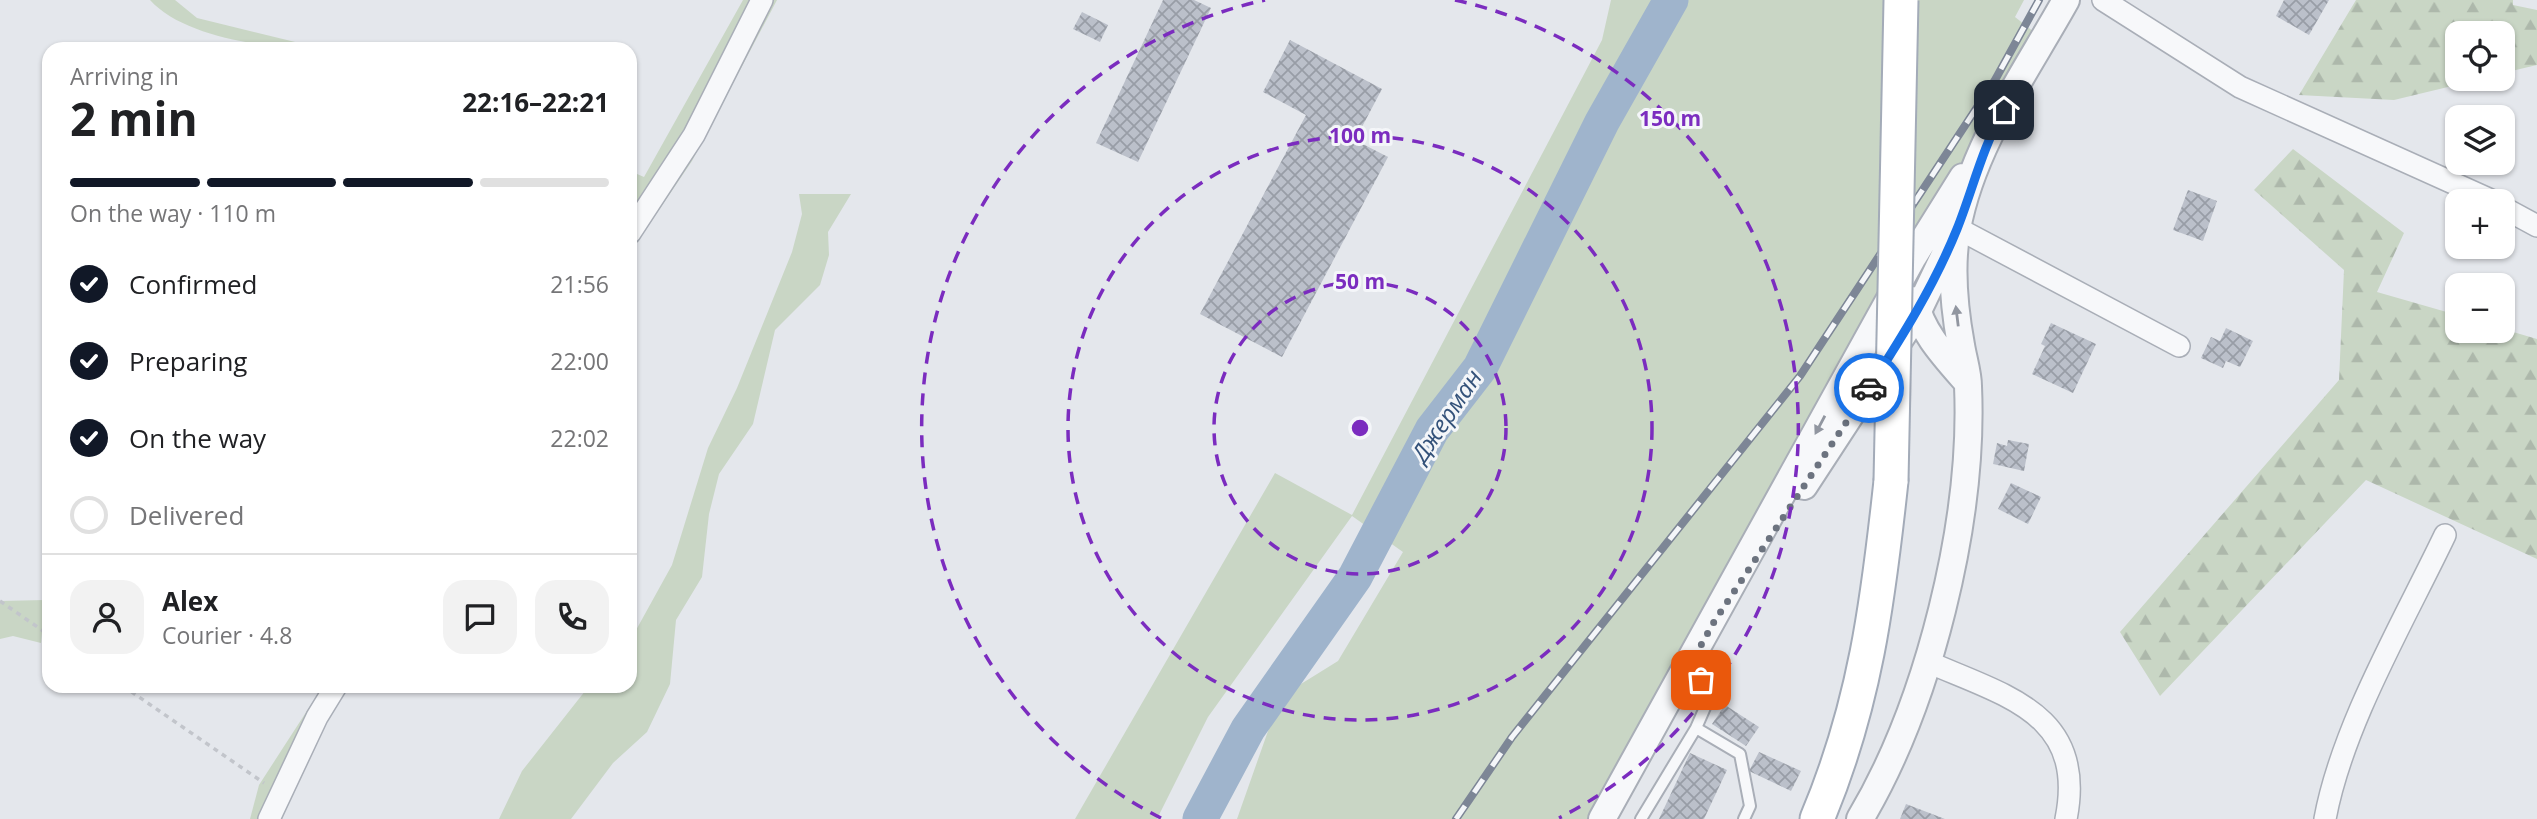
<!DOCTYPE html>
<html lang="en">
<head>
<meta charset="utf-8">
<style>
	:root { --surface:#fff; --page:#f2f2f2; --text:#202124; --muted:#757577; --line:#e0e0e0; --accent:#111827 }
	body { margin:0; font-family:"Open Sans",sans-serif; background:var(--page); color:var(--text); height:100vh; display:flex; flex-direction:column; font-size:26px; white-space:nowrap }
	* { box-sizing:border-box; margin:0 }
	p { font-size:23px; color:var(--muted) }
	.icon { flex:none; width:38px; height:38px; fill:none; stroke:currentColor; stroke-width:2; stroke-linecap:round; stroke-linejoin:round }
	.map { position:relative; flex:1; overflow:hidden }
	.panel { position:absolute; left:42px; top:42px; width:595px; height:651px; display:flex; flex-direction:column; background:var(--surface); border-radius:21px; box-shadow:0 2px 5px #0004 }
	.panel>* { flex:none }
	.fabs { position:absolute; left:2445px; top:21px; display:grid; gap:14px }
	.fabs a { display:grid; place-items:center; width:70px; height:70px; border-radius:14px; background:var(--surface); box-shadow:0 2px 5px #0004; font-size:35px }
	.pin { position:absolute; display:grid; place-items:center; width:60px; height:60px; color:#fff; margin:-30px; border-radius:14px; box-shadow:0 4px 10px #0006 }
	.courier { position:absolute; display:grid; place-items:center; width:70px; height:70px; margin:-35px; border:5px solid #1a73e8; border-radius:50%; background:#fff; color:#222; box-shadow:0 2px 9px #0007 }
	.overview em { font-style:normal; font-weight:700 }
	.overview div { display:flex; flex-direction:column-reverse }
	.overview { display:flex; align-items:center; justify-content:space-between; height:119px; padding:0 28px }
	h1 { font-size:46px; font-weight:700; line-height:52px }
	.bar { display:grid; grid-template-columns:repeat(4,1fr); gap:10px 7px; align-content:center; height:84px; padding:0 28px }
	.bar i { height:9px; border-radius:5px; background:var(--line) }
	.bar .selected { background:var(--accent) }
	.bar p { grid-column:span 4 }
	.line { display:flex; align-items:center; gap:18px; padding:0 28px; border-top:2px solid var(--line) }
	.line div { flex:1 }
	.round { display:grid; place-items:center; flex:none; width:74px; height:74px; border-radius:21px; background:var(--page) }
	ol { padding:0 28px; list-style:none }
	li { display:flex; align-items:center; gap:21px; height:77px }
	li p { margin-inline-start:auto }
	li .icon { padding:7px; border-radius:50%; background:var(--accent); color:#fff; stroke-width:4 }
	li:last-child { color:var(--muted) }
	li i { width:38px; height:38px; border:4px solid var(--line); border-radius:50% }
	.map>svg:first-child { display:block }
</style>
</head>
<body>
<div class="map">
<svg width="2537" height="819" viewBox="0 0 2537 819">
	<defs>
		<pattern id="forest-firs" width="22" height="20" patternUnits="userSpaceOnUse" patternTransform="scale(1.75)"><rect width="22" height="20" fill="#c9d6c5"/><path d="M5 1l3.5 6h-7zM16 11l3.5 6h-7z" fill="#adb8ab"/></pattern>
		<pattern id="building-cross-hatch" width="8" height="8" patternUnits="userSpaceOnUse" patternTransform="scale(1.75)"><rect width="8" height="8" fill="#bbc0ca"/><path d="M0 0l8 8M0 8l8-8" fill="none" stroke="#989da6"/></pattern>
	</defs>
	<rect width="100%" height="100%" fill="#e4e7ec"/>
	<path fill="#c9d6c5" d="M150,0H175L197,18L324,49C274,49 185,39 150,0Z
		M743,0H777L692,161L630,253V171L644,177Z
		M1611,0H2024L2015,17L2044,40L1602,819H1237L1280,697L1338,661L1403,552L1352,516L1208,717L1157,819H1075L1275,473L1352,515L1602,40Z
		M799,194H851L828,232L829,255L820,285L775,330L753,424L719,474L709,514L702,577L676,620L670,684L647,732L613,763L571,819H499L522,771L589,686H630V641L672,565L708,448L737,388L792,252L802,214Z
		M45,600L41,643L13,636L0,639V601Z
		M323,686H345L287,802L282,819H250L259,785Z"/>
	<path fill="url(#forest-firs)" d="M2356,0H2513V5L2537,10V65L2503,73L2502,33H2457V79H2481L2394,100L2299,95Z
		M2293,149L2404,233L2377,292L2457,315V331L2503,329L2537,339V559L2366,480L2160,696L2120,632L2339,380L2344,270L2254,190Z"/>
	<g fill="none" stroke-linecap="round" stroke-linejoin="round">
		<path stroke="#9fb4cc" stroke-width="35" d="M1200,819L1248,729L1355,577L1432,430L1480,368L1602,122L1671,0"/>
	</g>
	<path fill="url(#building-cross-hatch)" d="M1163,0H1194L1211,8L1138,162L1096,143Z
		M2284,0H2329L2309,35L2276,16Z
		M1082,12L1108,25L1100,42L1073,29Z
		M1290,40L1382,89L1355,140L1388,157L1282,357L1200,314L1306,115L1263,92Z
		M2188,190L2217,201L2203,241L2173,230Z
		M2051,323L2096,344L2073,393L2032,374L2045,346L2041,344Z
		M2226,328L2253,341L2240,367L2226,361L2223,368L2201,358L2211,337L2220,341Z
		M2008,440L2029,444L2024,471L1993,464L1997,443L2007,446Z
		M2011,483L2041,497L2028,524L1998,509Z
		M1725,705L1759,727L1746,746L1712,724Z
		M1759,752L1801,771L1791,791L1749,771Z
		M1690,753L1727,770L1704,819H1659Z
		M1906,804L1945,819H1900Z"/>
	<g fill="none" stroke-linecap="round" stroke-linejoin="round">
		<g stroke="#a9aeb7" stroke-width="14">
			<path id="service" d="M1696,728L1740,754L1750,806L1744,819
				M1641,819L1696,728L1707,703L1695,659"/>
		</g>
		<g stroke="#a9aeb7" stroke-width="24">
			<path id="minor" d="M2103,0L2240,87L2493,201
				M2502,207L2537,226
				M1957,228L2179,346
				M630,233L694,135L762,0
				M1928,662C2006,696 2087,714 2066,819
				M269,819L317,717L336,686
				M2325,819C2342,726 2404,621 2445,535"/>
		</g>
		<g stroke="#a9aeb7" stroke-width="30">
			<path id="tertiary" d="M1915,300C1920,331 1946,358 1967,382
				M1804,486L1917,313L1950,244
				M1602,819L1913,257L1963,177
				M1860,819C1929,703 1974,521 1968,386C1968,373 1963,358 1961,345C1954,307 1950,267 1957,229C1972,146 2026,72 2066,0"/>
		</g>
		<g stroke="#a3abb8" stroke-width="37">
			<path id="primary" d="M1817,819C1865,705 1878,602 1891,481"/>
		</g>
		<path stroke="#c2c5cb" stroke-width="3.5" stroke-dasharray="5 5" stroke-linecap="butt" d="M0,601L49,635
			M123,686L264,783"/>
		<use href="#service" stroke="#f7f8fa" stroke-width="10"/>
		<use href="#minor" stroke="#f7f8fa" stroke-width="21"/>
		<use href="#tertiary" stroke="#f7f8fa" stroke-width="26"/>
		<use href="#primary" stroke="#fff" stroke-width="33"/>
		<g stroke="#7d8696" stroke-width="8">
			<path id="rail" d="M1456,819L1512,737L1800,376L1995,80L2039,0"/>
		</g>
		<use href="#rail" stroke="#f4f6f9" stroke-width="5" stroke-dasharray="16" stroke-linecap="butt"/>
		<g stroke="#a3abb8" stroke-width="37" stroke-linecap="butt">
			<path id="primary-bridge" d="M1891,481L1901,0"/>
		</g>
		<use href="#primary-bridge" stroke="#fff" stroke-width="33"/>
	</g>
	<defs><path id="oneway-solid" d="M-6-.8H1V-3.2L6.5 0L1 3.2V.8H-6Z" transform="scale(1.75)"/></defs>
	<g fill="#9196a0">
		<use href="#oneway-solid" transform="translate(1957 316) rotate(-97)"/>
		<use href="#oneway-solid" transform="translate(1820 425) rotate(118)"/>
	</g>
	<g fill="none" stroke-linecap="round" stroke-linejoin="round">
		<path stroke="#6c737f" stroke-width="7" stroke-dasharray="0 12.6" d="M1701,680L1695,656L1714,622L1869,388"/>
		<path stroke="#1a73e8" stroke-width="9" d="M1869,388C1902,337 1934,286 1957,229C1973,189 1982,148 2004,110"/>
	</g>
	<g fill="none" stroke="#7b2cbf" stroke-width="3.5" stroke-dasharray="12 9">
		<circle cx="1360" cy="428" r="146"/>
		<circle cx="1360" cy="428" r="292"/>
		<path d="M1161 818A438 438 0 0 1 1265 0M1455 0A438 438 0 0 1 1559 818"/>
	</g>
	<g text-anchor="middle" stroke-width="6" stroke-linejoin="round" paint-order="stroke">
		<g font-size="24" font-style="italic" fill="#34527a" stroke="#f4f6f9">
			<text transform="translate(1447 416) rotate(-56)" y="8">Джерман</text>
		</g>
	</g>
	<circle cx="1360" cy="428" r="10" fill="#7b2cbf" stroke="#f4f6f9" stroke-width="3.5"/>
	<g font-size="21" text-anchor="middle" font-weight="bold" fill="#7b2cbf" stroke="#f4f6f9" stroke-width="6" stroke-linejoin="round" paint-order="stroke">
		<text x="1670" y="126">150 m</text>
		<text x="1360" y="143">100 m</text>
		<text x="1360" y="289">50 m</text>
	</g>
</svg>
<div class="fabs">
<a><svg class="icon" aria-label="locate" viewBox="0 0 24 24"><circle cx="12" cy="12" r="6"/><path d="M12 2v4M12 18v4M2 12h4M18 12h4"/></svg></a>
<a><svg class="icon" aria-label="layers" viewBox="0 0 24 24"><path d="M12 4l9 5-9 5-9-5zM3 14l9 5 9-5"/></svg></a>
<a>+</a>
<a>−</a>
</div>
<div class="pin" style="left:1701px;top:680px;background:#ea580c"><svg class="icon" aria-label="bag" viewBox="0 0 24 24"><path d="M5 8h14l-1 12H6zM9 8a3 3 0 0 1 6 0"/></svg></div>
<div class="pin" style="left:2004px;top:110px;background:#1f2937"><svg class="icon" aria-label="home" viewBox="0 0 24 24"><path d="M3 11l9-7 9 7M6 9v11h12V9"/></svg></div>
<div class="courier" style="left:1869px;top:388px"><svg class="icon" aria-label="car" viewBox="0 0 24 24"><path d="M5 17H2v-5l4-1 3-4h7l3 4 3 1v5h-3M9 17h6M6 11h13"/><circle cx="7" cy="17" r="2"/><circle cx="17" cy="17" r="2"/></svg></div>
<section class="panel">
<div class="overview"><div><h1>2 min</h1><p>Arriving in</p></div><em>22:16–22:21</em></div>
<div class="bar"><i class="selected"></i><i class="selected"></i><i class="selected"></i><i></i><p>On the way · 110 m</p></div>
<ol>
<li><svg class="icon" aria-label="check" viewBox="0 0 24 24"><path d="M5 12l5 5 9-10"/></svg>Confirmed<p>21:56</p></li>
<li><svg class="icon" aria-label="check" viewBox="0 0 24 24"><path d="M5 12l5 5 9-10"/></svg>Preparing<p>22:00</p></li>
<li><svg class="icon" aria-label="check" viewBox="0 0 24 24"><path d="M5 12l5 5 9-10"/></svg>On the way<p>22:02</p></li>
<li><i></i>Delivered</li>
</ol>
<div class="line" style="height:126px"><a class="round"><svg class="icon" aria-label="person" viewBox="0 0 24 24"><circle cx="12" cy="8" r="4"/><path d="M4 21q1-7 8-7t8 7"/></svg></a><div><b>Alex</b><p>Courier · 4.8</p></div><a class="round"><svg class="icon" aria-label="chat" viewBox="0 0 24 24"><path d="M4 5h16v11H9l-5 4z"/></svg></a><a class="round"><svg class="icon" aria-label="phone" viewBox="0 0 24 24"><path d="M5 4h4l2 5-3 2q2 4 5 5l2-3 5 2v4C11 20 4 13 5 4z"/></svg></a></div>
</section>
</div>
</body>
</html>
